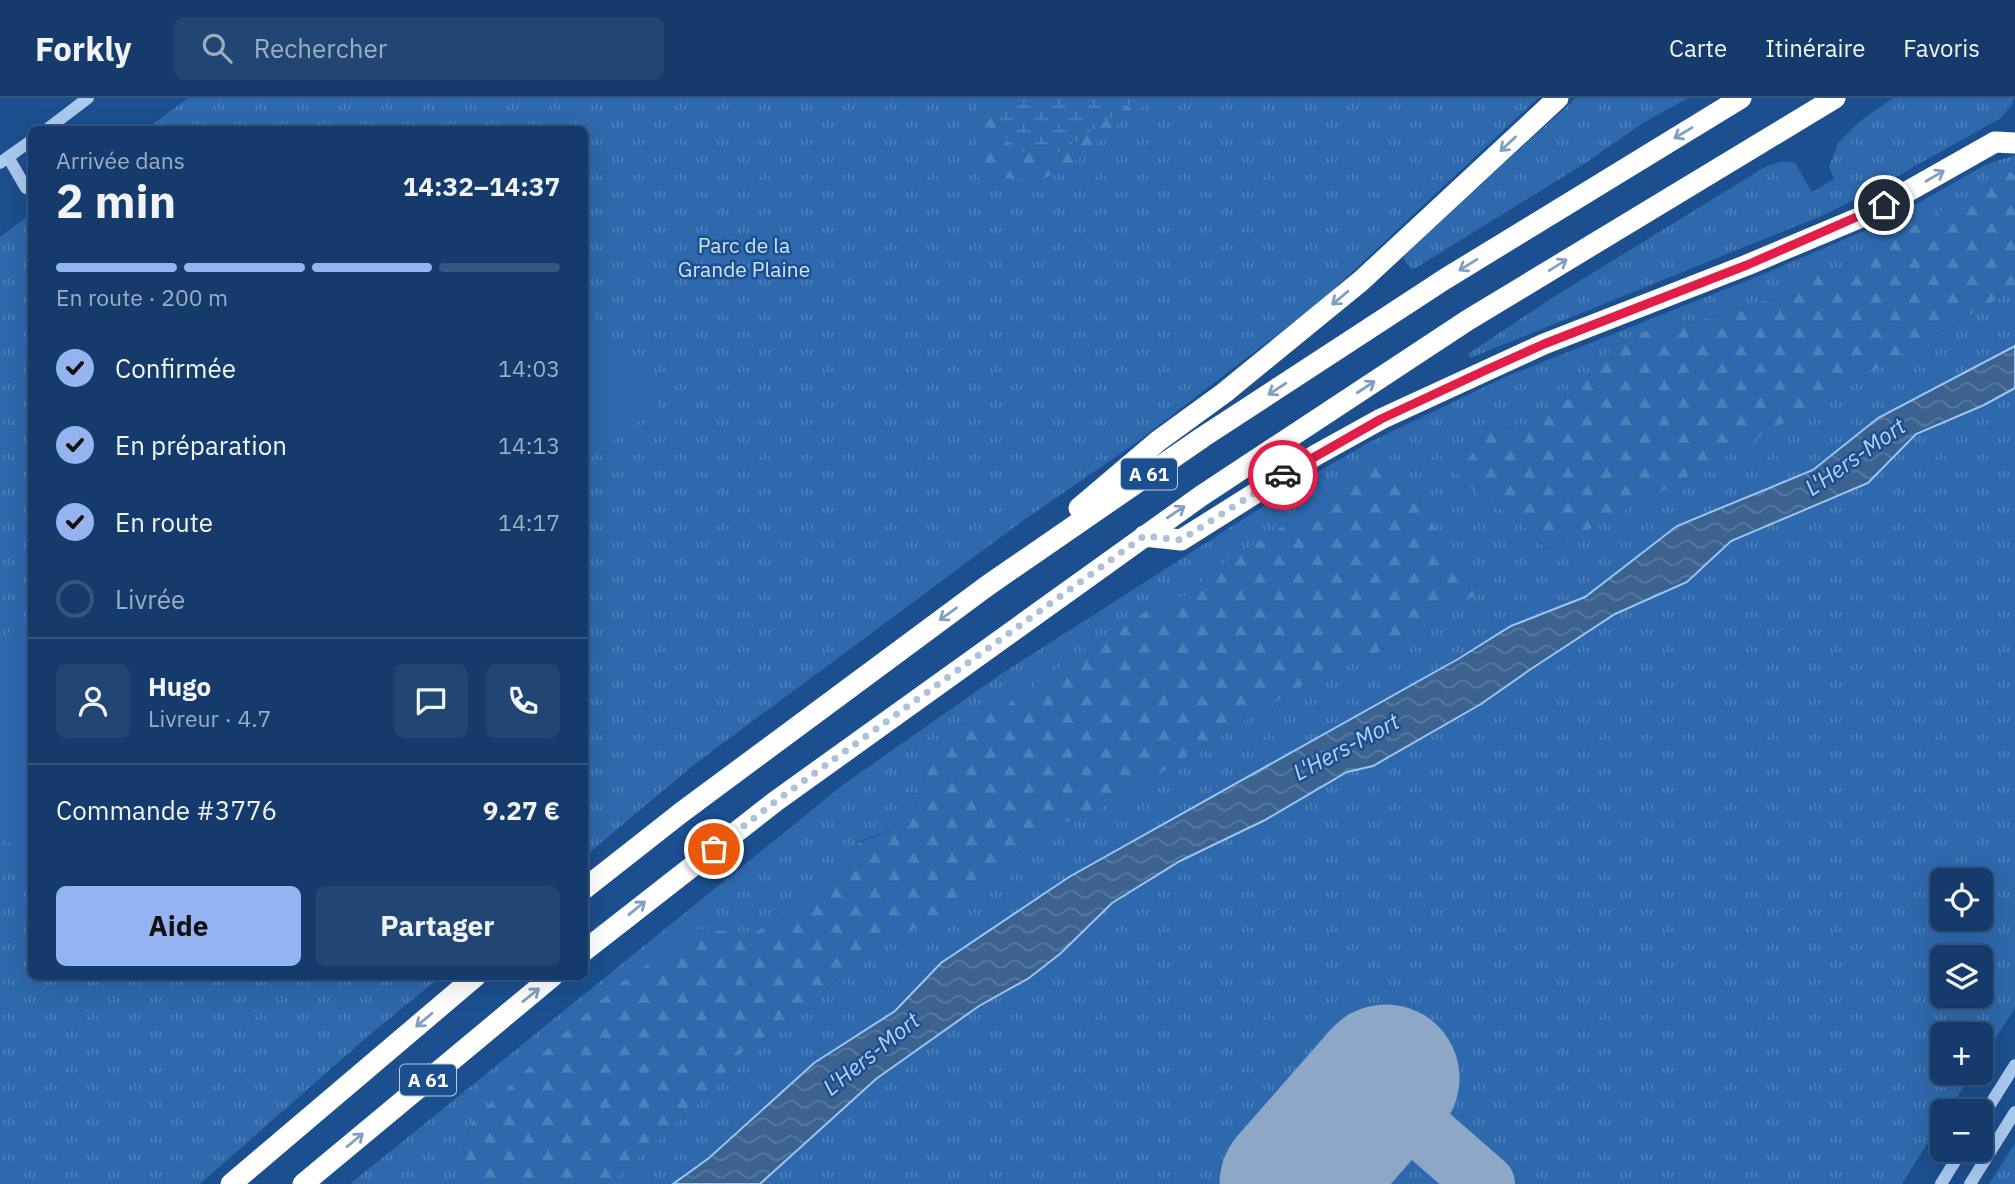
<!DOCTYPE html>
<html lang="fr">
<head>
<meta charset="utf-8">
<style>
	:root { --surface:#143b6b; --page:#214673; --text:#f1f3f6; --muted:#9dadc1; --line:#33557e; --accent:#95b2f1 }
	body { margin:0; font-family:"IBM Plex Sans",sans-serif; background:var(--page); color:var(--text); height:100vh; display:flex; flex-direction:column; font-size:26px; white-space:nowrap }
	* { box-sizing:border-box; margin:0 }
	p { font-size:23px; color:var(--muted) }
	.icon { flex:none; width:38px; height:38px; fill:none; stroke:currentColor; stroke-width:2; stroke-linecap:round; stroke-linejoin:round }
	.map { position:relative; flex:1; overflow:hidden }
	.panel { position:absolute; left:28px; top:28px; width:560px; height:854px; display:flex; flex-direction:column; background:var(--surface); border-radius:10px; box-shadow:0 7px 28px #0002,0 0 0 2px var(--line) }
	.panel>* { flex:none }
	.controls { position:absolute; left:1930px; top:770px; display:grid; gap:14px }
	.controls a { display:grid; place-items:center; width:63px; height:63px; border-radius:10px; background:var(--surface); box-shadow:0 7px 28px #0002,0 0 0 2px var(--line); font-size:35px }
	.pin { position:absolute; display:grid; place-items:center; width:60px; height:60px; color:#fff; margin:-30px; border:4px solid #fff; border-radius:50%; box-shadow:0 2px 7px #0007 }
	.courier { position:absolute; display:grid; place-items:center; width:70px; height:70px; margin:-35px; border:5px solid #e11d48; border-radius:50%; background:#fff; color:#222; box-shadow:0 2px 9px #0007 }
	.summary em { font-style:normal; font-weight:700 }
	.summary div { display:flex; flex-direction:column-reverse }
	.summary { display:flex; align-items:center; justify-content:space-between; height:119px; padding:0 28px }
	h1 { font-size:46px; font-weight:700; line-height:52px }
	.bar { display:grid; grid-template-columns:repeat(4,1fr); gap:10px 7px; align-content:center; height:84px; padding:0 28px }
	.bar i { height:9px; border-radius:5px; background:var(--line) }
	.bar .current { background:var(--accent) }
	.bar p { grid-column:span 4 }
	.line { display:flex; align-items:center; gap:18px; padding:0 28px; border-top:2px solid var(--line) }
	.line div { flex:1 }
	.round { display:grid; place-items:center; flex:none; width:74px; height:74px; border-radius:10px; background:var(--page) }
	ol { padding:0 28px; list-style:none }
	li { display:flex; align-items:center; gap:21px; height:77px }
	li p { margin-inline-start:auto }
	li .icon { padding:7px; border-radius:50%; background:var(--accent); color:#111; stroke-width:4 }
	li:last-child { color:var(--muted) }
	li i { width:38px; height:38px; border:4px solid var(--line); border-radius:50% }
	.button { display:flex; gap:14px; margin-top:auto; padding:14px 28px }
	.button a { flex:1; height:80px; border-radius:10px; background:var(--accent); color:#111; font-size:28px; font-weight:700; line-height:80px; text-align:center }
	.button a+a { background:var(--page); color:var(--text) }
	header { display:flex; align-items:center; gap:42px; box-sizing:border-box; height:98px; padding:0 35px; background:var(--surface); border-bottom:2px solid var(--line) }
	header strong { font-size:33px }
	nav { display:flex; gap:38px; margin-inline-start:auto; font-size:24px }
	.search { width:490px; height:63px; background:var(--page); display:flex; align-items:center; gap:18px; box-sizing:border-box; padding:0 24px; border-radius:10px; color:var(--muted); font-size:26px }
	.map>svg:first-child { display:block }
</style>
</head>
<body>
<header>
<strong>Forkly</strong>
<div class="search"><svg class="icon" aria-label="search" viewBox="0 0 24 24"><circle cx="10" cy="10" r="6"/><path d="M15 15l6 6"/></svg>Rechercher</div>
<nav><a>Carte</a><a>Itinéraire</a><a>Favoris</a></nav>
</header>
<div class="map">
<svg width="2015" height="1086" viewBox="0 0 2015 1086">
	<defs>
		<pattern id="grass-tufts" width="24" height="20" patternUnits="userSpaceOnUse" patternTransform="scale(1.75)"><rect width="24" height="20" fill="#2e69ad"/><path d="M3 7l-1-3M5 7V3M7 7l1-3M15 17l-1-3M17 17v-4M19 17l1-3" fill="none" stroke="#4d80b9"/></pattern>
		<pattern id="forest-firs" width="22" height="20" patternUnits="userSpaceOnUse" patternTransform="scale(1.75)"><rect width="22" height="20" fill="#2e69ad"/><path d="M5 1l3.5 6h-7zM16 11l3.5 6h-7z" fill="#4d80b9"/></pattern>
		<pattern id="wetland-marsh" width="20" height="14" patternUnits="userSpaceOnUse" patternTransform="scale(1.75)"><rect width="20" height="14" fill="#2e69ad"/><path d="M1 5h8M5 5V1M11 12h8M15 12V8" fill="none" stroke="#4d80b9"/></pattern>
		<pattern id="water-waves" width="16" height="10" patternUnits="userSpaceOnUse" patternTransform="scale(1.75)"><rect width="16" height="10" fill="#3c6290"/><path d="M0 5q4-4 8 0t8 0" fill="none" stroke="#597aa1"/></pattern>
	</defs>
	<rect width="100%" height="100%" fill="#1b4f8f"/>
	<path fill="url(#grass-tufts)" fill-rule="evenodd" d="M188,0H1538L1321,203L1137,344L1024,422L695,666L585,758L584,32H145Z
		M1576,0H1688L1643,25L1584,66L1414,171L1408,168L1404,161V156Z
		M1893,0H2014L2012,7L2001,20L1869,94L1826,116L1470,260L1468,256L1555,198L1765,69L1783,63L1795,65L1812,94L1834,81L1829,69L1838,45L1860,23Z
		M2015,57V74L2003,75L1973,97L1861,155L1839,173L1806,179L1779,199L1676,230L1636,235L1616,247L1573,297L1523,327L1490,333L1483,401L1516,420L1547,452L1682,382L2015,191V248L1878,320L1813,372L1677,428L1584,499L1511,528L941,865L895,913L814,965L709,1060L673,1086H609L700,1003L744,952L808,911L856,861L960,807L1002,774L1044,727L1077,722L1131,694L1227,633L1329,572L1377,555L1433,514L1478,497L1472,473L1448,452L1414,392L1378,362L1361,378L1208,476L1189,497L1159,505L1069,562L1002,611L945,633L928,672L910,724L858,744L844,777L753,836L698,831L622,884L554,944L510,988L474,1019L464,1047L462,1074L457,1086H350L844,686L1001,576L1309,379L1370,344L1505,279L1766,175L1864,133L1892,120L1985,67Z
		M31,116L32,878L440,879L367,939L200,1086H0V139Z
		M2015,290V910L1981,962V936H1942V975H1973L1948,1013H1942V1022L1902,1086H1510L1354,948L1232,1086H760L876,981L979,908L1029,880L1061,855L1112,805L1180,763L1265,722L1348,674L1373,668L1481,606L1527,573L1615,516L1687,484L1731,443L1868,385L1916,336L1984,307ZM1942,782H1981V821H1942ZM1942,859H1981V898H1942Z
		M2015,1045V1086H1989Z
		M1413,1054L1427,1058L1461,1086H1358L1373,1068Z"/>
	<path fill="url(#forest-firs)" d="M975,0H1157L1129,17L1075,64L1041,82L995,80L982,84L972,71L969,57L982,32Z
		M2015,74V191C1859,279 1708,374 1547,452L1516,420L1483,401L1457,375L1490,333L1523,327L1573,297L1616,247L1636,235L1676,230L1779,199L1806,179L1839,173L1861,155L1973,97L2003,75Z
		M1378,361L1414,392L1448,452L1472,473L1479,497L1433,514L1377,555L1329,572L1227,633L1131,694L1077,722L1044,727L1002,774L960,807L856,861L808,911L744,952L701,1003L609,1086H457L462,1074L464,1047L474,1019L510,988L554,944L622,884L698,831L754,835L844,777L858,745L910,724L928,672L945,633L1002,611L1069,562L1159,505L1189,497L1208,476L1361,378Z"/>
	<path fill="url(#wetland-marsh)" d="M997,0H1140L1055,57L1012,53L996,17Z"/>
	<path fill="#2e69ad" d="M585,207L660,308L585,364Z
		M31,518V775L0,733V542Z"/>
	<path fill="url(#water-waves)" stroke="#9cc4f0" stroke-width="2" d="M2015,248V290L1984,307L1916,336L1868,385L1731,443L1687,484L1615,516L1528,573L1481,606L1373,668L1347,674L1265,722L1180,763L1112,805L1061,855L1029,880L979,908L876,981L760,1086H673L709,1060L814,965L895,913L941,865L1069,779L1458,561L1511,528L1585,499L1677,428L1813,372L1878,320Z"/>
	<g fill="none" stroke-linecap="round" stroke-linejoin="round">
		<path stroke="#8da7c7" stroke-width="60" d="M1343,1030C1370,1014 1385,1006 1414,1024L1485,1086"/>
		<path stroke="#8da7c7" stroke-width="147" d="M1293,1086L1386,980"/>
		<path stroke="#a9c9ee" stroke-width="12" d="M46,32L88,0
			M8,59L26,90
			M0,65L32,42
			M1981,1021L2015,967
			M1941,1086L1962,1052
			M1970,1086L2015,1014"/>
		<path stroke="#fff" stroke-width="21" d="M1079,410L1158,343L1224,295L1361,183L1558,0
			M1144,438L1181,442L1316,357L1381,321L1544,246L1747,167L1866,117L1995,44L2015,45
			M584,791L682,714L987,488L1203,339L1445,181L1741,0
			M584,853L776,703L1201,398L1468,222L1835,0
			M231,1086L476,878
			M303,1086L553,878"/>
	</g>
	<defs><path id="oneway-shaft" d="M-6 0H5M1.5-3L5.5 0L1.5 3" fill="none" stroke-width="1.6" stroke-linecap="round" stroke-linejoin="round" transform="scale(1.75)"/></defs>
	<g stroke="#829ec1">
		<use href="#oneway-shaft" transform="translate(1683 35) rotate(149)"/>
		<use href="#oneway-shaft" transform="translate(1508 46) rotate(137)"/>
		<use href="#oneway-shaft" transform="translate(1935 78) rotate(-30)"/>
		<use href="#oneway-shaft" transform="translate(1468 167) rotate(148)"/>
		<use href="#oneway-shaft" transform="translate(1558 167) rotate(-32)"/>
		<use href="#oneway-shaft" transform="translate(1340 200) rotate(140)"/>
		<use href="#oneway-shaft" transform="translate(1366 289) rotate(-33)"/>
		<use href="#oneway-shaft" transform="translate(1277 291) rotate(147)"/>
		<use href="#oneway-shaft" transform="translate(1176 414) rotate(-34)"/>
		<use href="#oneway-shaft" transform="translate(948 516) rotate(144)"/>
		<use href="#oneway-shaft" transform="translate(637 810) rotate(-39)"/>
		<use href="#oneway-shaft" transform="translate(531 897) rotate(-39)"/>
		<use href="#oneway-shaft" transform="translate(424 922) rotate(140)"/>
		<use href="#oneway-shaft" transform="translate(355 1042) rotate(-40)"/>
	</g>
	<g fill="none" stroke-linecap="round" stroke-linejoin="round">
		<path stroke="#afc1d8" stroke-width="7" stroke-dasharray="0 12.6" d="M714,751L776,703L1144,438L1181,442L1283,377"/>
		<path stroke="#e11d48" stroke-width="9" d="M1283,377L1381,321L1486,272L1544,246L1747,167L1884,107"/>
	</g>
	<g text-anchor="middle" stroke-width="5" stroke-linejoin="round" paint-order="stroke">
		<g fill="#1b4f8f" stroke="#bbcadd" stroke-width="2">
			<rect x="1121" y="360.5" width="56" height="31" rx="5"/>
			<rect x="400" y="966.5" width="56" height="31" rx="5"/>
		</g>
		<g font-size="19" font-weight="bold" fill="#fff">
			<text x="1149" y="383">A 61</text>
			<text x="428" y="989">A 61</text>
		</g>
		<g font-size="21" fill="#cfe3fa" stroke="#1b4f8f">
			<text x="744" y="155">Parc de la<tspan x="744" dy="24">Grande Plaine</tspan></text>
		</g>
		<g font-size="23" font-style="italic" fill="#b5d3f5" stroke="#1b4f8f">
			<text transform="translate(1855 359) rotate(-35)" y="8">L'Hers-Mort</text>
			<text transform="translate(1346 649) rotate(-28)" y="8">L'Hers-Mort</text>
			<text transform="translate(871 956) rotate(-39)" y="8">L'Hers-Mort</text>
		</g>
	</g>
</svg>
<div class="controls">
<a><svg class="icon" aria-label="locate" viewBox="0 0 24 24"><circle cx="12" cy="12" r="6"/><path d="M12 2v4M12 18v4M2 12h4M18 12h4"/></svg></a>
<a><svg class="icon" aria-label="layers" viewBox="0 0 24 24"><path d="M12 4l9 5-9 5-9-5zM3 14l9 5 9-5"/></svg></a>
<a>+</a>
<a>−</a>
</div>
<div class="pin" style="left:714px;top:751px;background:#ea580c"><svg class="icon" aria-label="bag" viewBox="0 0 24 24"><path d="M5 8h14l-1 12H6zM9 8a3 3 0 0 1 6 0"/></svg></div>
<div class="pin" style="left:1884px;top:107px;background:#1f2937"><svg class="icon" aria-label="home" viewBox="0 0 24 24"><path d="M3 11l9-7 9 7M6 9v11h12V9"/></svg></div>
<div class="courier" style="left:1283px;top:377px"><svg class="icon" aria-label="car" viewBox="0 0 24 24"><path d="M5 17H2v-5l4-1 3-4h7l3 4 3 1v5h-3M9 17h6M6 11h13"/><circle cx="7" cy="17" r="2"/><circle cx="17" cy="17" r="2"/></svg></div>
<section class="panel">
<div class="summary"><div><h1>2 min</h1><p>Arrivée dans</p></div><em>14:32–14:37</em></div>
<div class="bar"><i class="current"></i><i class="current"></i><i class="current"></i><i></i><p>En route · 200 m</p></div>
<ol>
<li><svg class="icon" aria-label="check" viewBox="0 0 24 24"><path d="M5 12l5 5 9-10"/></svg>Confirmée<p>14:03</p></li>
<li><svg class="icon" aria-label="check" viewBox="0 0 24 24"><path d="M5 12l5 5 9-10"/></svg>En préparation<p>14:13</p></li>
<li><svg class="icon" aria-label="check" viewBox="0 0 24 24"><path d="M5 12l5 5 9-10"/></svg>En route<p>14:17</p></li>
<li><i></i>Livrée</li>
</ol>
<div class="line" style="height:126px"><a class="round"><svg class="icon" aria-label="person" viewBox="0 0 24 24"><circle cx="12" cy="8" r="4"/><path d="M4 21q1-7 8-7t8 7"/></svg></a><div><b>Hugo</b><p>Livreur · 4.7</p></div><a class="round"><svg class="icon" aria-label="chat" viewBox="0 0 24 24"><path d="M4 5h16v11H9l-5 4z"/></svg></a><a class="round"><svg class="icon" aria-label="phone" viewBox="0 0 24 24"><path d="M5 4h4l2 5-3 2q2 4 5 5l2-3 5 2v4C11 20 4 13 5 4z"/></svg></a></div>
<div class="line" style="height:91px"><div>Commande #3776</div><b>9.27 €</b></div>
<div class="button"><a>Aide</a><a>Partager</a></div>
</section>
</div>
</body>
</html>
